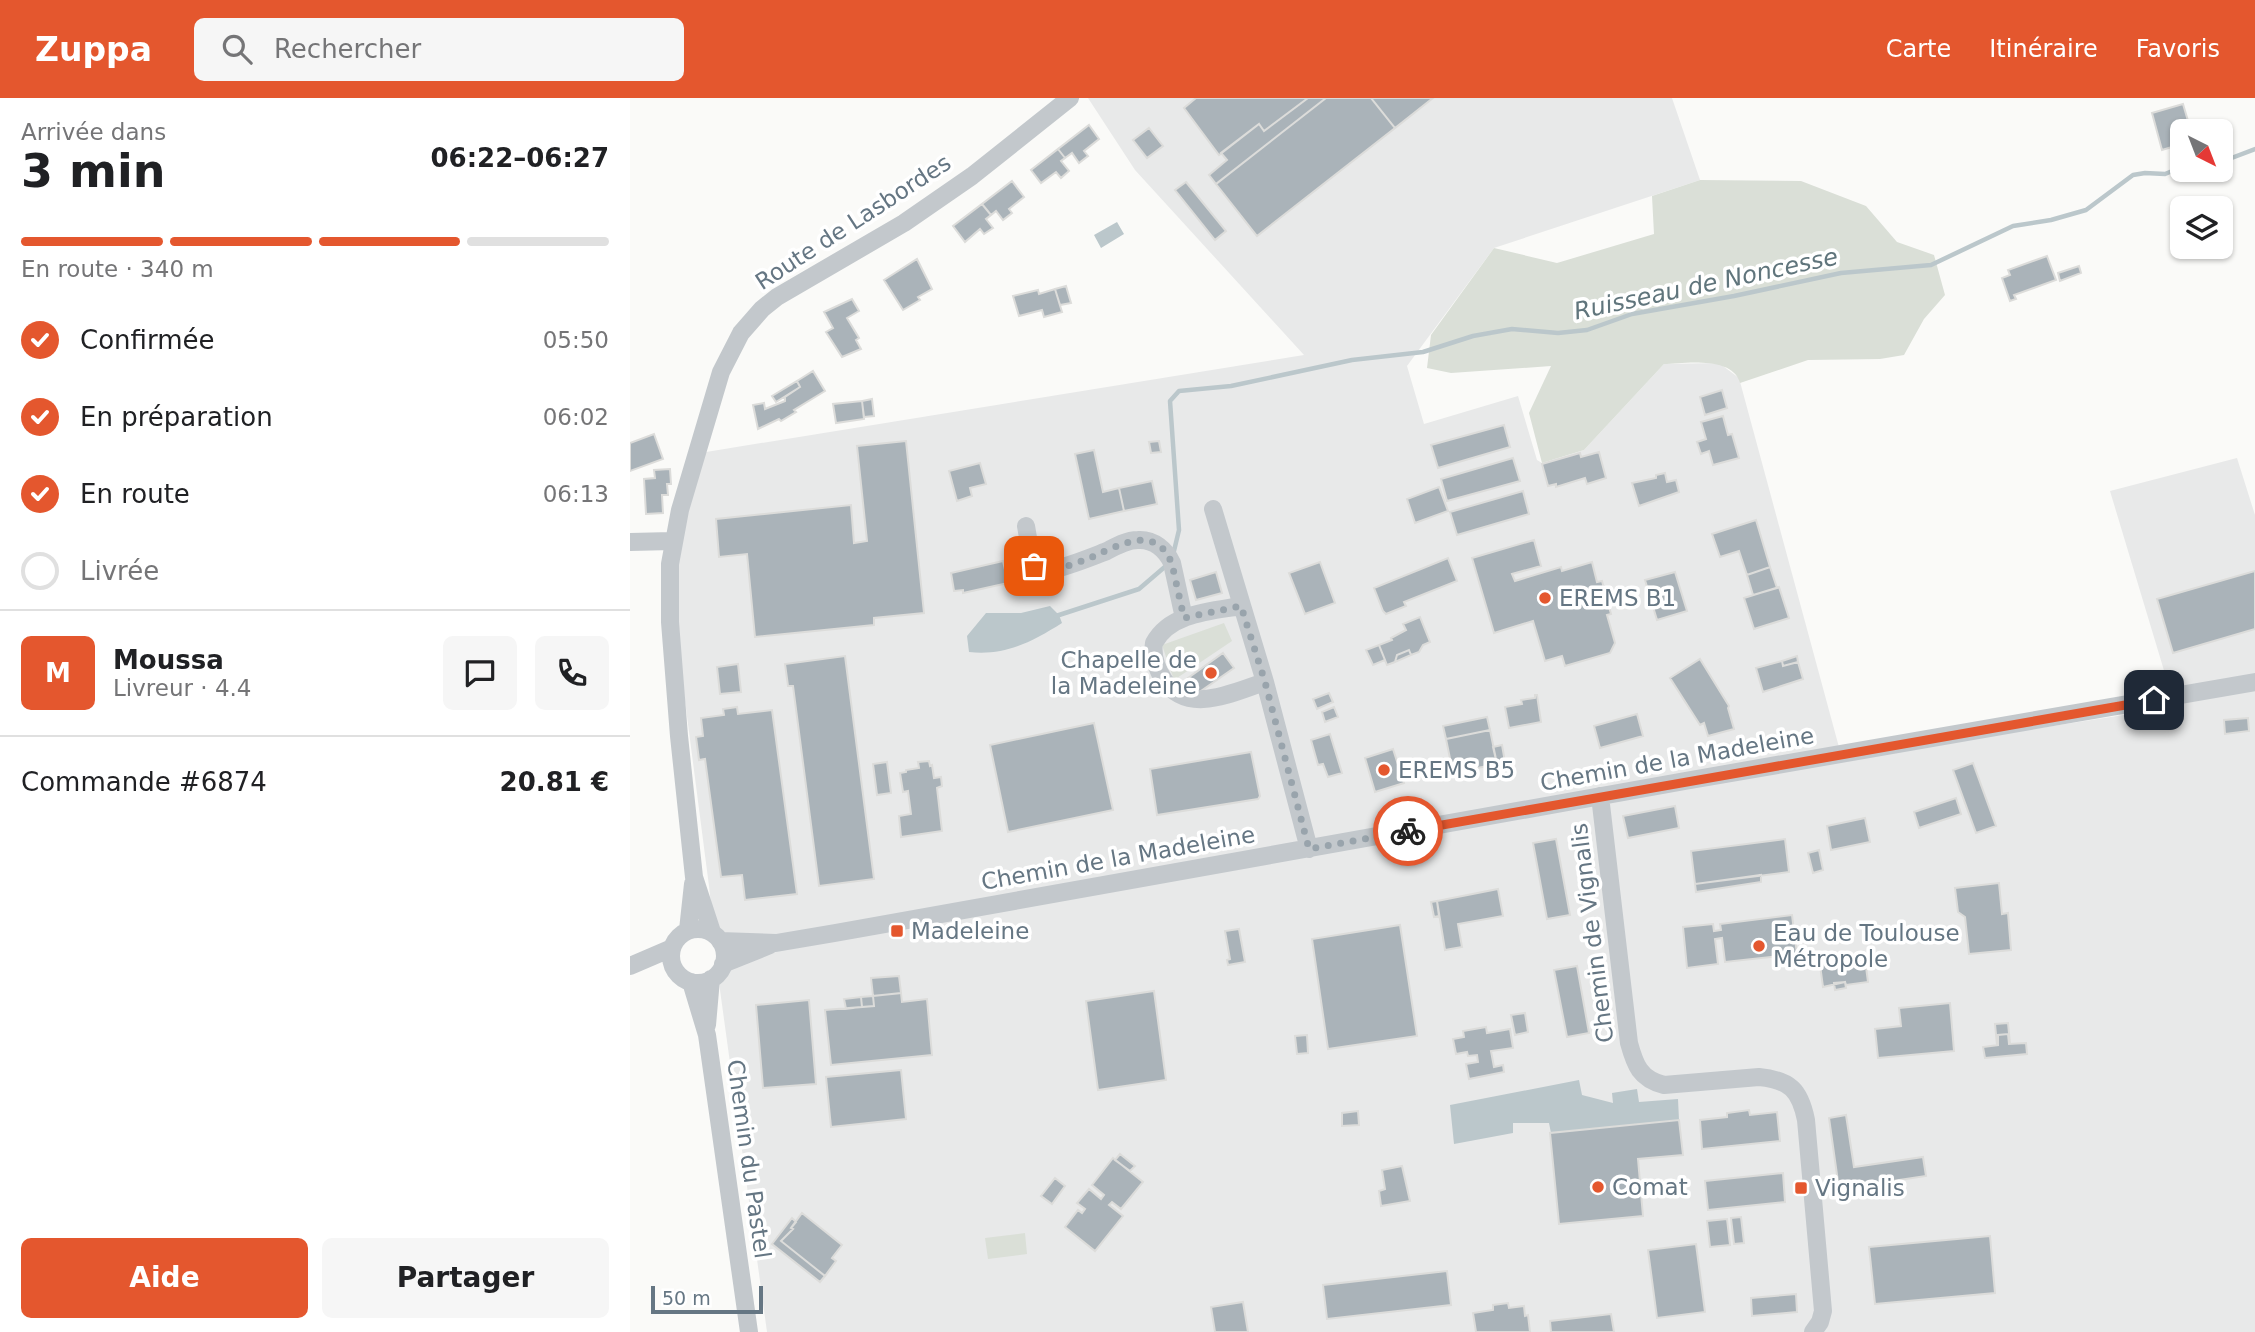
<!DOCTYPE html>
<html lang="fr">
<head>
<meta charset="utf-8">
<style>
	:root { --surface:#fff; --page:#f6f6f6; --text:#202124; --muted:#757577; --line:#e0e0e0; --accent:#e4572e }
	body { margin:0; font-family:"DejaVu Sans",sans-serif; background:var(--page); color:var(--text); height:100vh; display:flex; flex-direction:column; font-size:26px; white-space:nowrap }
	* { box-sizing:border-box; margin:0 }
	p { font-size:23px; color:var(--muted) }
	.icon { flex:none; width:38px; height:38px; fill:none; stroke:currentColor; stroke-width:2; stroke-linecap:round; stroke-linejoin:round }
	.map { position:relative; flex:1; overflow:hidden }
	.side { display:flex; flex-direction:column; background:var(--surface); width:630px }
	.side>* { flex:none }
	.needle { width:46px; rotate:138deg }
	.controls { position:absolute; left:1540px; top:21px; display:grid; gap:14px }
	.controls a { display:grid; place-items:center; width:63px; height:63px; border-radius:10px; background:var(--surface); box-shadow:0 2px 5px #0004; font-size:35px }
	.scale { position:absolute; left:21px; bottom:18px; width:112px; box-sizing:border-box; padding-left:7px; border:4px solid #657683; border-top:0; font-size:19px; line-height:24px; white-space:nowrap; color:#657683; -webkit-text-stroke:5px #fff; paint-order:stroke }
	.pin { position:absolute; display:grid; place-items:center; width:60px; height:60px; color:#fff; margin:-30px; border-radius:14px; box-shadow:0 4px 10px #0006 }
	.courier { position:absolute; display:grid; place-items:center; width:70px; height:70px; margin:-35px; border:5px solid #e4572e; border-radius:50%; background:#fff; color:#222; box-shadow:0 2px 9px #0007 }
	.summary em { font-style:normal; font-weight:700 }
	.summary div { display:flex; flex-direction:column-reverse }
	.summary { display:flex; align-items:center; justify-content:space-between; height:119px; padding:0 21px }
	h1 { font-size:46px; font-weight:700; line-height:52px }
	.bar { display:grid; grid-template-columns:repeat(4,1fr); gap:10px 7px; align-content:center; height:84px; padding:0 21px }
	.bar i { height:9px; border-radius:5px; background:var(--line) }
	.bar .active { background:var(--accent) }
	.bar p { grid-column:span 4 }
	.line { display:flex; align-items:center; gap:18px; padding:0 21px; border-top:2px solid var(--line) }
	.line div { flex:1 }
	.round { display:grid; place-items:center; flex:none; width:74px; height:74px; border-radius:10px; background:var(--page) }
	ol { padding:0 21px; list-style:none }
	li { display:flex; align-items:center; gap:21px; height:77px }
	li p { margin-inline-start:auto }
	li .icon { padding:7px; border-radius:50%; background:var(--accent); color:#fff; stroke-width:4 }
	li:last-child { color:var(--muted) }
	li i { width:38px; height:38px; border:4px solid var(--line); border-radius:50% }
	.cta { display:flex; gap:14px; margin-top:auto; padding:14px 21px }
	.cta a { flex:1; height:80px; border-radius:10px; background:var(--accent); color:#fff; font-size:28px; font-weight:700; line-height:80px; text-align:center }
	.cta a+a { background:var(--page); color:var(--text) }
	header { display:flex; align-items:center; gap:42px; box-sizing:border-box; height:98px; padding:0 35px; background:var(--accent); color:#fff }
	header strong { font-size:33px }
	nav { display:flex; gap:38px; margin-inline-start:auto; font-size:24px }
	.search { width:490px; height:63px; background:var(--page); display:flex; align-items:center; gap:18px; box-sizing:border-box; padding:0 24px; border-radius:10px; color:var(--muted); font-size:26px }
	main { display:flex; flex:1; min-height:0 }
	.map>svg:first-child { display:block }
</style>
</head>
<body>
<header>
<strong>Zuppa</strong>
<div class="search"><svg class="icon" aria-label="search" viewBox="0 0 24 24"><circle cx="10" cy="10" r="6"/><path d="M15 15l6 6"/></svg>Rechercher</div>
<nav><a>Carte</a><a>Itinéraire</a><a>Favoris</a></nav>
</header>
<main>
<section class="side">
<div class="summary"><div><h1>3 min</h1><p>Arrivée dans</p></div><em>06:22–06:27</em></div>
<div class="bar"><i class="active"></i><i class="active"></i><i class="active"></i><i></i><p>En route · 340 m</p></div>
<ol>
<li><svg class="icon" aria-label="check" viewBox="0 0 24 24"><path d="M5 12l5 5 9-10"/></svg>Confirmée<p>05:50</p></li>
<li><svg class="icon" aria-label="check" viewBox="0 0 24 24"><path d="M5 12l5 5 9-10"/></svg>En préparation<p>06:02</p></li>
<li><svg class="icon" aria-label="check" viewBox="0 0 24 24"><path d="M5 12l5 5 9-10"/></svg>En route<p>06:13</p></li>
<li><i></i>Livrée</li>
</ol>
<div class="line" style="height:126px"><b class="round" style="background:var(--accent);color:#fff">M</b><div><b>Moussa</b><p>Livreur · 4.4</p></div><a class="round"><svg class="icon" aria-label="chat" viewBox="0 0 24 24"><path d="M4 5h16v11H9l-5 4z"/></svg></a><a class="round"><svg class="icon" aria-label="phone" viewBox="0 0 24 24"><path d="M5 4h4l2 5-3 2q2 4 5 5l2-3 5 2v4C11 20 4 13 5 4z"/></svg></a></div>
<div class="line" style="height:91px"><div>Commande #6874</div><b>20.81 €</b></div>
<div class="cta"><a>Aide</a><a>Partager</a></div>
</section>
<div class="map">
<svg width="1625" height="1234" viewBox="0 0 1625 1234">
	<rect width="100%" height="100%" fill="#fafaf8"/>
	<path fill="#e8e9e9" d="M458,0H1042L1070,82L864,150L777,268L794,326L888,298L907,362L912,365L954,352L1034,266L1089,265L1109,280L1213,664L1377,635L1545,609L1480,393L1607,360L1625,417V1234H137L90,892L79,788L51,572L47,488L52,429L70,355L674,257L505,72Z"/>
	<path fill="#dadfd7" d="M1070,82L1171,83L1236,108L1267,144L1304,157L1315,197L1294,221L1274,257L1250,261L1178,262L1110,285C1103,258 1055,265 1034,266L954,352L912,365L899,315L921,268L821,275L797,270L801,237L864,150L927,165L1024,136L1022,98Z
		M594,525L602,543L544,582L532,547Z
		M395,1135L397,1156L358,1161L355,1140Z"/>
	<path fill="#bbc7cb" d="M487,124L494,136L471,150L464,137Z
		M420,508L429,517L432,525C402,544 375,558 339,554L337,538L356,515H391Z
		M949,982L952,997L983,1005L982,995L1007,991L1009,1004L1048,1001L1049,1022L921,1035L919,1025H883V1035L824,1046L820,1007Z"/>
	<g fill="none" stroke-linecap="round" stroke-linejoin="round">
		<path stroke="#bbc7cb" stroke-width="4.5" d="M1591,64L1625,51
			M543,457L549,432L540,303L549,293L601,288L722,262L793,254L843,238L882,231L928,235L957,232L1002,216L1104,198L1211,175L1301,167L1383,128L1421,122L1456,112L1503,77L1515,75L1535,76L1552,69
			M426,518L509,491L537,467"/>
	</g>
	<path fill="#aab3b9" stroke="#dcdcda" stroke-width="2" d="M566,0H678L634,33L629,26L589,57L554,10Z
		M678,0H696L586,86L579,77L597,62L591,55L629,26L634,33Z
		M696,0H741L765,30L627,138L586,86Z
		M741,0H803L765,30Z
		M1553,6L1561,33H1552V46L1532,52L1522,15Z
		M459,27L469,41L454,53L458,58L449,65L442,55L435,60L428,51Z
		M519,30L533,48L517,60L503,42Z
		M428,51L435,60L431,63L439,73L431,80L426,74L411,85L401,72Z
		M382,83L394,99L379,111L382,115L373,122L366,113L361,117L352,106Z
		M556,84L596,133L585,142L545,92Z
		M352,106L361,117L356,121L363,130L354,136L350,131L335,144L323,128Z
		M1417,158L1426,182L1384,197L1386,201L1380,203L1372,180L1380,177L1378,172Z
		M287,161L302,191L288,199L290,202L273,212L254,182Z
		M1449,168L1451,175L1430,183L1428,175Z
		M436,188L441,205L430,207L425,191Z
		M425,191L432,214L414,219L412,212L389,218L383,198L408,192L409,196Z
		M222,201L229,213L217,220L229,240L226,242L231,251L212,259L196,234L203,230L194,214Z
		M183,273L195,293L164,312L166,314L151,323L149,321L128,331L123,307L134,305L135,311L155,303V299L170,289L167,283Z
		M167,283L170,289L146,304L142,298Z
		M1092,292L1097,310L1075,317L1070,299Z
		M242,301L244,318L234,319L232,303Z
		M232,303L234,321L206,325L203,306Z
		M1093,318L1098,337L1102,336L1109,360L1083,367L1079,353L1071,356L1067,344L1076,341L1071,324Z
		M874,327L880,349L808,370L801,347Z
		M24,336L33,361L0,373V345Z
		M276,343L294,515L244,520V527L125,539L117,456L89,459L86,421L221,407L224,445L237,443L227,348Z
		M529,343L531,354L521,355L519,344Z
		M464,352L473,394L489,390L494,413L459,421L445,356Z
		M969,354L976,380L957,386L955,380L926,389V386L918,388L912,366L950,355L951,359Z
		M883,360L890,383L817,403L811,381Z
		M350,365L356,386L340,390L342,398L327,403L319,373Z
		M40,371L41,386H37L38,397H32L33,415L16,416L14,381L25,380L24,372Z
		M1035,375L1037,384L1046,382L1049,394L1009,408L1002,385L1026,380V377Z
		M522,383L527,406L494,413L489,390Z
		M809,389L818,413L785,425L777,401Z
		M893,393L899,416L827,437L820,414Z
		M1126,422L1140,469L1117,477L1109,453L1090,459L1082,436Z
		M904,442L911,468L882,476L885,483L931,469L932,473L962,464L967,484L972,483L981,516L977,517L985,545L980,555L935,568L932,558L915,563L903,523L864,535L842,460Z
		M818,460L827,483L774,504L776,508L756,516L753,513L744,490Z
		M373,463L378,485L333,495V492L324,493L321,475Z
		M690,464L705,505L675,516L659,475Z
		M1140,469L1147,490L1123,497L1117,477Z
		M1625,473V531L1543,555L1527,501Z
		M586,474L592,495L566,502L560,482Z
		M1045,474L1057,513L1027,522L1015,482Z
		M1149,489L1159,520L1124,531L1114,500Z
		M790,519L800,544L793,547L789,554L781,557L779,552L767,557L765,564L757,567L749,547L762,542L761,540L776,532L773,526Z
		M749,547L755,562L743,567L736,552Z
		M779,552L781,557L765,564L767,557Z
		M593,555L604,570L568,595L558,580Z
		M215,558L244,781L189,788L163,588H158L155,566Z
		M1167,558L1168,564L1153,568L1152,563Z
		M1070,561L1099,608L1098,610L1104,631L1078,638L1074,625L1070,627L1040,580Z
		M1152,563L1153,568L1168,564L1173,581L1133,594L1126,570Z
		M108,566L111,594L90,596L87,569Z
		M699,595L703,604L687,611L683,601Z
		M905,597H907L911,624L879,630L875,609L892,606L891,602L905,600Z
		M107,609L108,616L142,612L167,796L115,802L112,777L91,779L75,661L69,662L66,639L73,638L71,620L94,617L93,611Z
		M704,609L708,619L695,624L692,614Z
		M1007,616L1013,638L970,650L964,628Z
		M857,619L860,632L816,641L813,628Z
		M1618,620L1619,633L1595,636L1594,622Z
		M464,625L483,712L378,734L360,647Z
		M860,632L867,666L823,675L816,641Z
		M700,636L712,675L698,679L693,666L688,667L681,642Z
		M872,647L875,664L867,666L863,649Z
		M763,651L774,685L745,694L735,660Z
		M621,654L630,698L628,701L527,717L520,671Z
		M299,663L300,668L302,667L304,680L311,679L312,688L307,690L312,733L271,739L269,718L281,716L278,693L273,694L270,675L276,674V672L289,670L288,664Z
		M257,664L261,695L247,697L243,666Z
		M1343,665L1366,728L1346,735L1323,672Z
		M1326,700L1331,716L1289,730L1284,714Z
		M1045,708L1049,730L998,740L993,718Z
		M1235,720L1240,744L1201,752L1197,728Z
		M926,741L940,817L917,821L903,745Z
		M1155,741L1159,774L1065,786L1061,753Z
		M1189,752L1193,772L1183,775L1178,755Z
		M1131,777V784L1066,794L1065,786Z
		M1369,785L1372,816L1378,815L1381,852L1339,856L1335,819L1328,814L1325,790Z
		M868,791L873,818L828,826L832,849L815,852L807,803Z
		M807,803L809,818L804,819L801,804Z
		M1162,817L1167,856L1095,864L1092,840L1085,841L1088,866L1057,870L1053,829L1083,826L1084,833L1091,832L1090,826Z
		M770,827L787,938L698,951L682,841Z
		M609,831L615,864L598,867L597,862L600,861L595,833Z
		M1235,861L1238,884L1216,887L1215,884L1193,889L1190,867Z
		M947,868L959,935L937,939L924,872Z
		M269,878L271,895L243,898L241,880Z
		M1215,884L1216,890L1205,892L1204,885Z
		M524,893L536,982L468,992L456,903Z
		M271,895L272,904L297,901L302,957L201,967L195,912L244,908L243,898Z
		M243,898L244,908L232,909L231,899Z
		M231,899L232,909L216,911L214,901Z
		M179,902L186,986L133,990L126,907Z
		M1320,905L1324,953L1248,960L1245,931L1271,928L1269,910Z
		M895,915L898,934L885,937L881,917Z
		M1378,925L1380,946L1378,936L1368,937L1367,947L1365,926Z
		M856,929L857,935L880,931L883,950L861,953L864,969L873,967L874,974L839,981L836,966L848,964L847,957L838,958L837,954L826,956L823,941L834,939L833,933Z
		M1378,936L1379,946L1396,945L1397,956L1355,960L1353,949L1368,947V937Z
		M677,937L678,955L667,956L665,938Z
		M271,972L276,1021L201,1029L196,979Z
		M1119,1012L1120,1017L1147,1014L1150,1043L1072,1051L1070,1022L1097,1019V1015Z
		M728,1013L729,1027L712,1028V1015Z
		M1216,1017L1224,1069L1293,1059L1296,1078L1209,1091L1199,1020Z
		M1049,1022L1053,1057L1008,1061L1013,1118L929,1126L920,1035Z
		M490,1056L505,1068L500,1073L485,1062Z
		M483,1060L513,1084L491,1111L482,1104L479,1107L493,1118L465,1153L435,1129L448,1112L452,1115L455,1111L447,1105L459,1091L471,1101L474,1097L462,1087Z
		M772,1068L780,1103L751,1108L749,1093L755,1091L752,1072Z
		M1153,1075L1155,1104L1078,1112L1075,1083Z
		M425,1080L435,1088L422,1106L411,1098Z
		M172,1115L212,1147L202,1160L206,1163L195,1178L151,1143L163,1131L161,1130Z
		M1111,1119L1114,1145L1104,1146L1101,1120Z
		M162,1120L166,1124L161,1130L163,1131L151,1143L195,1178L190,1184L142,1146Z
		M1097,1121L1100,1147L1080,1149L1077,1123Z
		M1360,1138L1365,1195L1245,1206L1239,1149Z
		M1066,1146L1075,1214L1027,1220L1018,1152Z
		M817,1173L821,1207L697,1221L693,1187Z
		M1166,1196L1167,1214L1122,1218L1121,1200Z
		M613,1204L618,1234H585L581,1209Z
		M878,1205L879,1210L894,1208L895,1218L898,1217L900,1234H846L843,1215L863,1212V1207Z
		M981,1216L984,1234H921L920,1223Z"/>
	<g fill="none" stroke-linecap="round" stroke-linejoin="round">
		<path stroke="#c3c8cc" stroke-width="18" d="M583,411L635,584L679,751
			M396,428L402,463L408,472L413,474C435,470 456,461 477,453C486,448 497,442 508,442C524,441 536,452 542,465L554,520
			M0,444L42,443
			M611,508C581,513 540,515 524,545C522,558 526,570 534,582C558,618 603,594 635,584
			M970,698L999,945C1005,967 1010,981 1034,987L1129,979C1160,982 1170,992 1176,1022L1193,1213L1190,1224L1183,1234
			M41 858a27 27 0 1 1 54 0a27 27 0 1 1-54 0Z
			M58,832L63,786
			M82,834L64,779L49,638L40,524V466L50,412L91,274L111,235L132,211L147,199L274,125L342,78L440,0
			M90,843L146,845L205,835L1055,683L1625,584
			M93,866L140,847
			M0,868L42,850
			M61,884L77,937L119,1234
			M77,927L81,881"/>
	</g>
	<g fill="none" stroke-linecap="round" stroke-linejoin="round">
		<path stroke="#99a4ac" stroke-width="7" stroke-dasharray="0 12.6" d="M404,468L413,474L425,472C437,468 450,464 462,459C490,447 526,425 542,466L554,520L611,508L635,584L679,751L778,733"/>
		<path stroke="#e4572e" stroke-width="9" d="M778,733L1524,602"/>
	</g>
	<g fill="#e4572e" stroke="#fff" stroke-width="2.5">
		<circle cx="915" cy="500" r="7"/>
		<circle cx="581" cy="575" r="7"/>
		<circle cx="754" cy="672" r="7"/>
		<rect x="260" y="826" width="14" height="14" rx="3.5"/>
		<circle cx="1129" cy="848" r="7"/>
		<circle cx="968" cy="1089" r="7"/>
		<rect x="1164" y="1083" width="14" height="14" rx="3.5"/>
	</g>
	<g text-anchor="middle" stroke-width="7" stroke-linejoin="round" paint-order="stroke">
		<g font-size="23" fill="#657683" stroke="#fff">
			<text transform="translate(223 124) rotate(-33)" y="8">Route de Lasbordes</text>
			<text transform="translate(1047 661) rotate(-10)" y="8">Chemin de la Madeleine</text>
			<text transform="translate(488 760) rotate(-10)" y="8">Chemin de la Madeleine</text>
			<text transform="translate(962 835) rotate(-97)" y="8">Chemin de Vignalis</text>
			<text transform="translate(119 1061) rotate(82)" y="8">Chemin du Pastel</text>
		</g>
		<g font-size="23" fill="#657683" stroke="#fff" text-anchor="start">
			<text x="929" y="508">EREMS B1</text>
			<text x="567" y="570" text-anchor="end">Chapelle de<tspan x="567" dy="26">la Madeleine</tspan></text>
			<text x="768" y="680">EREMS B5</text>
			<text x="281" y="841">Madeleine</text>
			<text x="1143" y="843">Eau de Toulouse<tspan x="1143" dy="26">Métropole</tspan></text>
			<text x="982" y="1097">Comat</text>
			<text x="1185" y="1098">Vignalis</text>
		</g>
		<g font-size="24" font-style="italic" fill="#60757c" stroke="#fff">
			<text transform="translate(1076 186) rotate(-12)" y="8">Ruisseau de Noncesse</text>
		</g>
	</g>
</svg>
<div class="controls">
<a><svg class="needle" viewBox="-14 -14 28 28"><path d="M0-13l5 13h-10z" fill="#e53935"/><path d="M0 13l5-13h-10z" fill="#757577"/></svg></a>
<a><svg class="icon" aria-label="layers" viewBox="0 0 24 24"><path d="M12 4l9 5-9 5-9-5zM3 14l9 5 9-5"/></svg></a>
</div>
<div class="scale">50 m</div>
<div class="pin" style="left:404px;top:468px;background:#ea580c"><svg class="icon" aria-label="bag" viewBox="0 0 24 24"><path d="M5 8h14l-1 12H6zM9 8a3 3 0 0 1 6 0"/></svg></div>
<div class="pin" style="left:1524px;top:602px;background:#1f2937"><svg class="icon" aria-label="home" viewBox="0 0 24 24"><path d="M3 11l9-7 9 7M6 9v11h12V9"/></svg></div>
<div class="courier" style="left:778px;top:733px"><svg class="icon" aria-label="bike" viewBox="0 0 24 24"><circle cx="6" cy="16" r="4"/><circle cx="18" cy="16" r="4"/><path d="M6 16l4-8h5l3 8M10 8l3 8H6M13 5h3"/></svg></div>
</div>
</main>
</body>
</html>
